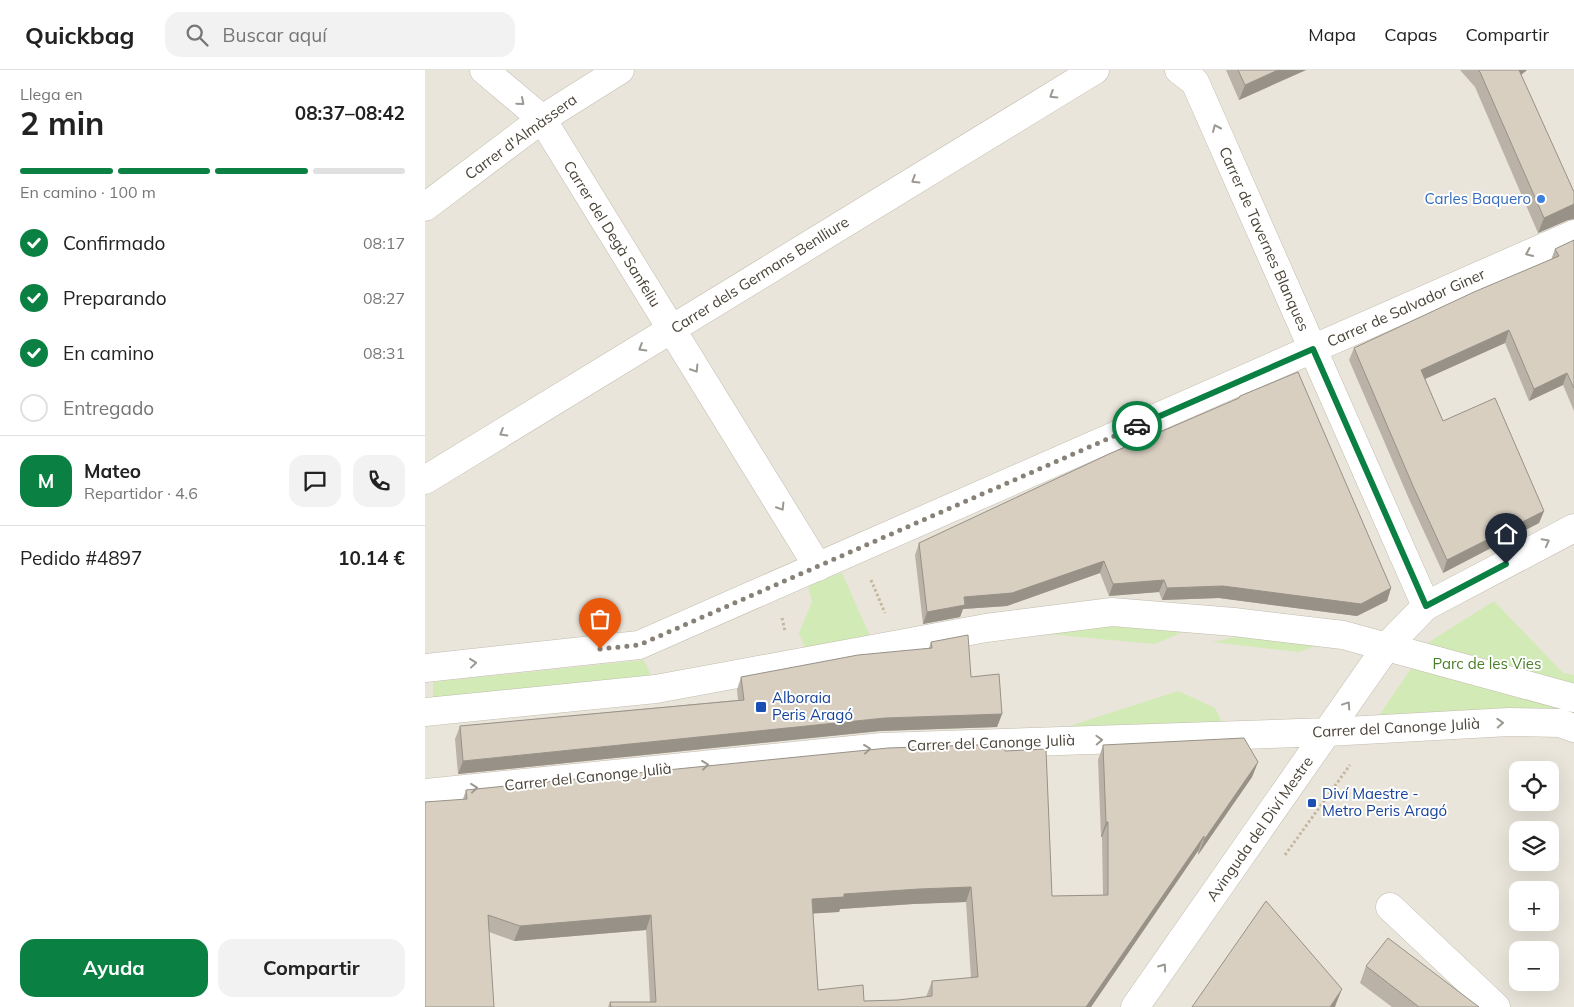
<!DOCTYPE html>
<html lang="es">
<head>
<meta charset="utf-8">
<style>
	:root { --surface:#fff; --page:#f2f2f2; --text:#222; --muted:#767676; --line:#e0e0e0; --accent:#0b8043 }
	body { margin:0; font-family:Mulish,sans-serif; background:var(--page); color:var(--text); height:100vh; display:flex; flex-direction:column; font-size:19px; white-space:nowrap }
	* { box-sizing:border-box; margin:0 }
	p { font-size:16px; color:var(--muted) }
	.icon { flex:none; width:28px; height:28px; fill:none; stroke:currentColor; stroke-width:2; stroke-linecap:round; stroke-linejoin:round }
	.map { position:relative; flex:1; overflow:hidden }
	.details { display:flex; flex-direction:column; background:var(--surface); width:425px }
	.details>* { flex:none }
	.controls { position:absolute; left:1084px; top:691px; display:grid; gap:10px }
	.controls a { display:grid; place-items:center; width:50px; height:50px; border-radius:10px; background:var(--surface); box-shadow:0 5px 20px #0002; font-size:25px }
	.pin { position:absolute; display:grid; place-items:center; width:42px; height:42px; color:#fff; margin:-51px -21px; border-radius:50% 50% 50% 0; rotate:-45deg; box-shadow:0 0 5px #0007 }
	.pin .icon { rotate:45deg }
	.courier { position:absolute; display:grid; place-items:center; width:50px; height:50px; margin:-25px; border:4px solid #0b8043; border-radius:50%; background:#fff; color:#222; box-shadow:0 1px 6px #0007 }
	.summary em { font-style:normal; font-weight:700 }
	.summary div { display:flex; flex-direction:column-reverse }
	.summary { display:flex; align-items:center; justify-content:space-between; height:85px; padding:0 20px }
	h1 { font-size:32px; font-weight:700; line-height:38px }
	.bar { display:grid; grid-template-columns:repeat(4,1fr); gap:8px 5px; align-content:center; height:60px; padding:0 20px }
	.bar i { height:6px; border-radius:4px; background:var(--line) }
	.bar .on { background:var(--accent) }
	.bar p { grid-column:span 4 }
	.line { display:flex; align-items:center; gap:12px; padding:0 20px; border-top:1px solid var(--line) }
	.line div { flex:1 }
	.round { display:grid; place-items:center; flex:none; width:52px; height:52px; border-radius:15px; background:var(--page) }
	ol { padding:0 20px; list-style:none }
	li { display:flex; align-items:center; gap:15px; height:55px }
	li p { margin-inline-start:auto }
	li .icon { padding:5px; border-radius:50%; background:var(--accent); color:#fff; stroke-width:4 }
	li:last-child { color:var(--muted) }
	li i { width:28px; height:28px; border:2px solid var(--line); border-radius:50% }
	.primary-button { display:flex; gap:10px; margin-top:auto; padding:10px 20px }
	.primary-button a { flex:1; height:58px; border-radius:15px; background:var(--accent); color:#fff; font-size:20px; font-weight:700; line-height:58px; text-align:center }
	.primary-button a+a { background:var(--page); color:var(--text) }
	header { display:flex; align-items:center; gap:30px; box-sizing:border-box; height:70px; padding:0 25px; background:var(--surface); border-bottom:1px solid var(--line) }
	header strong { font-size:24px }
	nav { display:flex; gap:28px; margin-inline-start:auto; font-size:18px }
	.search { width:350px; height:45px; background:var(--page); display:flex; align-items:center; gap:12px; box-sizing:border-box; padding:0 18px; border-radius:15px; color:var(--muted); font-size:19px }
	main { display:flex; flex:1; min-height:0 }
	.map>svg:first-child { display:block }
</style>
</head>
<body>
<header>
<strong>Quickbag</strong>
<div class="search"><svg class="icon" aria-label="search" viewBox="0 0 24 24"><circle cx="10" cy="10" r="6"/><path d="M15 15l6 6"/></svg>Buscar aquí</div>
<nav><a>Mapa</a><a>Capas</a><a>Compartir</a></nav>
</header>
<main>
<section class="details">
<div class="summary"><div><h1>2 min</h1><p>Llega en</p></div><em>08:37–08:42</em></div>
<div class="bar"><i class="on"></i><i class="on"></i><i class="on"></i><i></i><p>En camino · 100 m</p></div>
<ol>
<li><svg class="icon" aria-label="check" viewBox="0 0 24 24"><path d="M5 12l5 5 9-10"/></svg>Confirmado<p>08:17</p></li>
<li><svg class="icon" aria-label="check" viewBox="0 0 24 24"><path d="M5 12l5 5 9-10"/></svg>Preparando<p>08:27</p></li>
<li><svg class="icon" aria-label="check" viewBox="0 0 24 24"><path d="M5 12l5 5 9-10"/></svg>En camino<p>08:31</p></li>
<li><i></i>Entregado</li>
</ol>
<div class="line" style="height:90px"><b class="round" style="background:var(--accent);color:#fff">M</b><div><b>Mateo</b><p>Repartidor · 4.6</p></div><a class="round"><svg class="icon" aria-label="chat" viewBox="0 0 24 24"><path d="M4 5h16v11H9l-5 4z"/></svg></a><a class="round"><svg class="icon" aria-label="phone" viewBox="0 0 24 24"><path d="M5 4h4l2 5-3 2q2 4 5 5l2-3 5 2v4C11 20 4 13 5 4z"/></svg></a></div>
<div class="line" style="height:65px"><div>Pedido #4897</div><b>10.14 €</b></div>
<div class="primary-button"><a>Ayuda</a><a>Compartir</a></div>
</section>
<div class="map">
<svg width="1149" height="937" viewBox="0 0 1149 937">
	<rect width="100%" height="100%" fill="#f6f3ec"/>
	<path fill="#eae5da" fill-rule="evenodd" d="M0,0H1149V937H0ZM1092,700H1125V732H1092ZM1092,760H1125V792H1092ZM1092,820H1125V852H1092ZM1092,880H1125V912H1092Z"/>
	<path fill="#d2eab5" d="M417,503L445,566L384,589L374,563L387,532L383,515Z
		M1069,531L1138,603L1149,605V649L953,647L1004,572Z
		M654,553L762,560L730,574L621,564Z
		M825,564L906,571L874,582L787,572Z
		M219,590L227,608L8,630V612Z
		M753,621L790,638L799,656L629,661Z"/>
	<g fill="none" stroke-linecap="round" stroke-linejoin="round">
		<g stroke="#c2bbae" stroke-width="29">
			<path id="street" d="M59,0L117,49L393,497
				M754,0L770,12L1001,536
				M0,137L117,49L195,0
				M0,410L670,0
				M0,598L214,575L1149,164
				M0,642L231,619L561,558L687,542L809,552L918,565L1149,628
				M0,723L457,677L903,662L1084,652L1135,653L1149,658
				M965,837L1071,937
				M710,937L962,576L1001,536L1149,458"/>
		</g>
		<path stroke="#c4b79f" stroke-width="3" stroke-dasharray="2.5 2.5" stroke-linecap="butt" d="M446,510L460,543
			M357,548L360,561
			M860,785L925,695"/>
		<use href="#street" stroke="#fff" stroke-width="28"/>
	</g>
	<path fill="#bab2a6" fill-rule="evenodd" d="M801,0H881L814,30Z
		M1035,0H1102L1096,5L1149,149L1143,150L1113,163L1050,17Z
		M1149,170V341L1138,315L1104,331L1080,273L1000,309L1018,351L1119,441L1114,453L1018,503L984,429L924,290L929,278L1126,190L1130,179Z
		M494,473L966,518L962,531L932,546L794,528L737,530L734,522L684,526L675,503L582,536L538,539L535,547L498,554L490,485Z
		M506,572L546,607L577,644L572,657L455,661L33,704L30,669L35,656L313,630L312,620L316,607L504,578Z
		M678,675L833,692L827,707L773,785V781L666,937H183L185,932H225L221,860L89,871L64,862L38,729L41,720L580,681L627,826L678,825L677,767H676L673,690ZM541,832L546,908L507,911L501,927L473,930L439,931L393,920L388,843L414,842L415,839L488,834Z
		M941,896L1054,937H967L935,913Z"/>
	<path fill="#979187" d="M853,0H881L814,30L820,15Z
		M1091,0H1102L1087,12Z
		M1149,134V149L1143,150L1113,163L1119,148Z
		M1084,260L1080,273L991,313L996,300Z
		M1142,303L1138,315L1104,331L1109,319Z
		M1119,441L1114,453L1018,503L1022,490Z
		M679,491L675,503L582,536L538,539L535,547L498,554L502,542L539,527Z
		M739,510L734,522L684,526L688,514Z
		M798,516L966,518L962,531L932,546L794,528L737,530L742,518Z
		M577,644L572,657L455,661L33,704L38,691L460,648Z
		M833,692L827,707L773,785L779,770Z
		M681,752H683L677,767H676Z
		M779,766L773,781L666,937H661Z
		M546,817L541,832L488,834L415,839L414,842L381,844L387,829L419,824L494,819Z
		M226,845L221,860L89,871L95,856Z
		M917,919L911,934L910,937H905Z"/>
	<path fill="#d8cfc1" stroke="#979187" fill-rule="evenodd" d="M813,0H853L820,15Z
		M1053,0H1094L1149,122V134L1119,148L1055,2Z
		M1149,170V318L1142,303L1109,319L1084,260L996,300L1018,351L1070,328L1119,441L1022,490L988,416L929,278L1049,222L1134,186L1130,179Z
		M873,302L966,518L936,534L798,516L742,518L739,510L688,514L679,491L587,523L539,527L540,535L502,542L494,473L684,384L814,328L815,326Z
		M543,565L546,607L574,604L577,644L460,648L38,691L35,656L319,630L316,607L433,585L507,578L506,572Z
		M819,668L833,692L779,770V766L661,937H186L185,932H231L226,845L95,856L63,845L69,937H0V732L42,729L41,720L463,678L580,674V681L621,679L627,826L683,825V752H681L678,675ZM546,817L553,907L507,911V926L473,930L439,931L438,915L393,920L387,829L419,827V824L494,819Z
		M841,831L917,919L905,937H767Z
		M963,868L1054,937H994L941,896Z"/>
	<defs><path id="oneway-chevron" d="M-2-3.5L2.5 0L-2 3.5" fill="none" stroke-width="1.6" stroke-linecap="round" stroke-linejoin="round" transform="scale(1.25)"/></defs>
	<g stroke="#9c9892">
		<use href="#oneway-chevron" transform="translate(628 25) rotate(148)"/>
		<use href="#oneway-chevron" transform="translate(96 32) rotate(41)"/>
		<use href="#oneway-chevron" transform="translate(791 58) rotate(-114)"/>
		<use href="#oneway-chevron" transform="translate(490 110) rotate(148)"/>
		<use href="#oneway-chevron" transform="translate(1104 183) rotate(156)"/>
		<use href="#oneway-chevron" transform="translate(217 278) rotate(149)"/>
		<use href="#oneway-chevron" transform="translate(270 299) rotate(58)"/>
		<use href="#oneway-chevron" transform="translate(78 363) rotate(149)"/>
		<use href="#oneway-chevron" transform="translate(356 437) rotate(58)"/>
		<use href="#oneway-chevron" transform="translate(1121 472) rotate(-28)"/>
		<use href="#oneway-chevron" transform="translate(48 593) rotate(-6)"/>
		<use href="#oneway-chevron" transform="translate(922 635) rotate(-56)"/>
		<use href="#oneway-chevron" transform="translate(1075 653) rotate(-3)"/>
		<use href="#oneway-chevron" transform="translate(674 670) rotate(-2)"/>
		<use href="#oneway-chevron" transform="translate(442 679) rotate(-6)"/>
		<use href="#oneway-chevron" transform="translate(280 695) rotate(-6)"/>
		<use href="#oneway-chevron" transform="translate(49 718) rotate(-6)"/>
		<use href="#oneway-chevron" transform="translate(738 897) rotate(-55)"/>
	</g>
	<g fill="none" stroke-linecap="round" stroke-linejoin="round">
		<path stroke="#878178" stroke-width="5" stroke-dasharray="0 9" d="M175,579L214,575L712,356"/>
		<path stroke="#0b8043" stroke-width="6" d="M712,356L888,279L1001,536L1081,494"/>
	</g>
	<circle fill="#3f7fe0" stroke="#fff" stroke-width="2" cx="1116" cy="129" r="5"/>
	<g fill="#1a4fb4" stroke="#fff" stroke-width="2">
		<rect x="330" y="631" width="12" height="12" rx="2.5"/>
		<rect x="882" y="728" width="10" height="10" rx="2.5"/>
	</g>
	<g text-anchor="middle" stroke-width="4" stroke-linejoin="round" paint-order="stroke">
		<g font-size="15" fill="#4b4439" stroke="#fff">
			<text transform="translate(96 67) rotate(-36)" y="5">Carrer d'Almàssera</text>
			<text transform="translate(187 164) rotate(58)" y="5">Carrer del Degà Sanfeliu</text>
			<text transform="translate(839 169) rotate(66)" y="5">Carrer de Tavernes Blanques</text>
			<text transform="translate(335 205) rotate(-32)" y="5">Carrer dels Germans Benlliure</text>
			<text transform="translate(981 238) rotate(-24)" y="5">Carrer de Salvador Giner</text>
			<text transform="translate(971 658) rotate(-3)" y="5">Carrer del Canonge Julià</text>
			<text transform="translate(566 673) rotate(-2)" y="5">Carrer del Canonge Julià</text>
			<text transform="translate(163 707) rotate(-6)" y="5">Carrer del Canonge Julià</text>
			<text transform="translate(835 759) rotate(-55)" y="5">Avinguda del Diví Mestre</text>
		</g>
		<g font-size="15" fill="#366cbe" stroke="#fff" text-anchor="end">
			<text x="1106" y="134">Carles Baquero</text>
		</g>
		<g font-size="15" fill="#4a7f2a" stroke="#fff">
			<text x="1062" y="599">Parc de les Vies</text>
		</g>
		<g font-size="15" fill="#164399" stroke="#fff" text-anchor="start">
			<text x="347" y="633">Alboraia<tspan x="347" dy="17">Peris Aragó</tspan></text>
			<text x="897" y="729">Diví Maestre -<tspan x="897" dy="17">Metro Peris Aragó</tspan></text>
		</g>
	</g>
</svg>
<div class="controls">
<a><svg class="icon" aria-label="locate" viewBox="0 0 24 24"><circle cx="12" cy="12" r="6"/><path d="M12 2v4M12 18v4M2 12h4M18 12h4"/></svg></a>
<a><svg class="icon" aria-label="layers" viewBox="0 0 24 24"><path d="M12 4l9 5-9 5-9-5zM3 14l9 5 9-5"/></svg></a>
<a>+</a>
<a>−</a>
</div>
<div class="pin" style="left:175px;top:579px;background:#ea580c"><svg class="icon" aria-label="bag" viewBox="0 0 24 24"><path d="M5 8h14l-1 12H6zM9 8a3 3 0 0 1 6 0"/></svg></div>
<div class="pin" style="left:1081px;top:494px;background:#1f2937"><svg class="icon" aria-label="home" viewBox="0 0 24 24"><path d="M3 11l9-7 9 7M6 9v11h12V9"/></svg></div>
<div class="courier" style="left:712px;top:356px"><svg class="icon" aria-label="car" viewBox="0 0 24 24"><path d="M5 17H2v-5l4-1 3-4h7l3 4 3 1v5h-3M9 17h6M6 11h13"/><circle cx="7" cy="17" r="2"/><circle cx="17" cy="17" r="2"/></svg></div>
</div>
</main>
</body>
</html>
